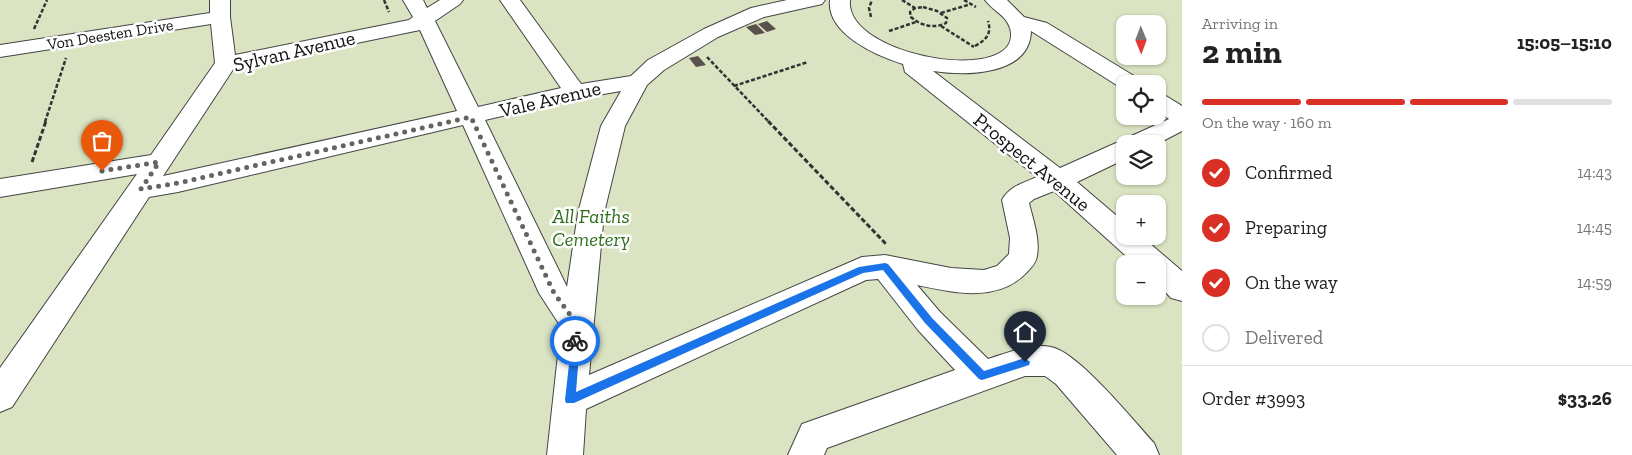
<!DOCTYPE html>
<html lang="en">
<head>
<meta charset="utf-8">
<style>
	:root { --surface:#fff; --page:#f2f2f2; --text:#222; --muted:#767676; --line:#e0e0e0; --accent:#d93025 }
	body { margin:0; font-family:"Zilla Slab",serif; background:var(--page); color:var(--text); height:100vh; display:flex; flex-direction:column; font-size:19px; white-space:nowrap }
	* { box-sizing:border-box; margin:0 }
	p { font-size:16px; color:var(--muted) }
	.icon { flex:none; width:28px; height:28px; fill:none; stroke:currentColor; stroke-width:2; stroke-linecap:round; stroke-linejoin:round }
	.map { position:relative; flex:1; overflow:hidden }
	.panel { display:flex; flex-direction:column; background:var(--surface); width:450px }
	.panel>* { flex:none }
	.needle { width:32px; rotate:179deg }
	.buttons { position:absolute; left:1116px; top:15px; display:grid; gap:10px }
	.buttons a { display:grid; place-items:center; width:50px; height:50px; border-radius:10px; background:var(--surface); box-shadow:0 1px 4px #0004; font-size:25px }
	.pin { position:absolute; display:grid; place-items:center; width:42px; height:42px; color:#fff; margin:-51px -21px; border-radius:50% 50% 50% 0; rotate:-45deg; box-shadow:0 0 5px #0007 }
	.pin .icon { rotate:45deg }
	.courier { position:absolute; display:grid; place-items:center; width:50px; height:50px; margin:-25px; border:4px solid #1a73e8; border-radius:50%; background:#fff; color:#222; box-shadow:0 1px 6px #0007 }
	.head em { font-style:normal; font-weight:700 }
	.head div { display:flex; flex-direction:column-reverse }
	.head { display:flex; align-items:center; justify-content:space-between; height:85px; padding:0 20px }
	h1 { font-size:32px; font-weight:700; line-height:38px }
	.bar { display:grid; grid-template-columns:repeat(4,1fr); gap:8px 5px; align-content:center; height:60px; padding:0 20px }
	.bar i { height:6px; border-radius:4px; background:var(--line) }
	.bar .active { background:var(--accent) }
	.bar p { grid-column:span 4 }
	.line { display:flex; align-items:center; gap:12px; padding:0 20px; border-top:1px solid var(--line) }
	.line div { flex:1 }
	ol { padding:0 20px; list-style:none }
	li { display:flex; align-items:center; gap:15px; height:55px }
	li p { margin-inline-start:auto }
	li .icon { padding:5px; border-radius:50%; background:var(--accent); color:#fff; stroke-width:4 }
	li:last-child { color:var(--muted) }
	li i { width:28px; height:28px; border:2px solid var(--line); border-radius:50% }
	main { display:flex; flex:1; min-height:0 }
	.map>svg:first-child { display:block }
</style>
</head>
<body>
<main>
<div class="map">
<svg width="1182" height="455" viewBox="0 0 1182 455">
	<rect width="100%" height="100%" fill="#fffdf5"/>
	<path fill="#dae4c2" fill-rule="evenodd" d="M0,0H1182V455H0ZM1125,24H1158V56H1125ZM1125,84H1158V116H1125ZM1125,144H1158V176H1125ZM1125,204H1158V236H1125ZM1125,264H1158V296H1125Z"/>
	<path fill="#5a514c" d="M767,21L776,29L767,32L758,24Z
		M756,24L765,33L755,35L746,27Z
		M698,56L706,65L696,67L689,58Z"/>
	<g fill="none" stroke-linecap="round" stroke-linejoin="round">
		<g stroke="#444" stroke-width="2">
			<path id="minor" d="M210,0H230V17L235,55L409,20L413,17L403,0H423L427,8L440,0H463L460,4L435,21L478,107L561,88L500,0H520L581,84L631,76L648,60L704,29L751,8L787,0H825L822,4L764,17L718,37L664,70L647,85L625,126L604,213L589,375L862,257L885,255L951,268L984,270L997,266L1009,254L1010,238L1002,200C1010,186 1023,183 1037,177L905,72L903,64C877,56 826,34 830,0H850C844,58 1026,87 1010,28C1006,15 993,11 985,0H1007L1024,17L1047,23L1139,79L1142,84H1125V89H1123L1031,31C1030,76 965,76 933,71L1060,168L1116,143L1126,141L1127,138L1169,119L1158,111V94L1166,96L1182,106V131L1157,144H1125V159L1077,182L1125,223V236H1141L1182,271V301L1171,298L1158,284V264H1135L1054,191L1034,199L1029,203C1033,220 1040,238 1037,256C1036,263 1031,268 1027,272C998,303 955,293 917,285L940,312L988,359C1007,353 1030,343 1051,347C1078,352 1133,420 1154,443L1159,455H1117L1056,384L1045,376H1025L827,448L824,455H788L802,424L955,370L918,330L878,279L866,280L586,409L583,455H547L561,327L539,293L463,125L178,192L149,197L12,407L0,412V368L137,174L0,197V179L151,155L215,63L211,24L0,57V45L210,13ZM420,30L457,111L163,176L234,68ZM621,91L601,126L578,213L567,287L485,120L575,99Z"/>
		</g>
		<path stroke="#333" stroke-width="2.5" stroke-dasharray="4 2" stroke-linecap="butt" d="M384,0L389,12
			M902,0L915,8
			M964,0L976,7
			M923,7L937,11L947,18L946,23C934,29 921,26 911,17L910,12L915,8Z
			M941,13L971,4
			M871,17L869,8L872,0
			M941,26L974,47
			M34,29L47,0
			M889,31L916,22
			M975,46C986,40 992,34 988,21
			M707,57L769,122
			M734,86L808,62
			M45,122L66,58"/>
		<path stroke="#333" stroke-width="3" stroke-dasharray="5 2.5" stroke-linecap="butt" d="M768,121L886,244
			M32,162L46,121"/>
		<use href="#minor" fill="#fff" fill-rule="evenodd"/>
	</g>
	<path fill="#1a73e8" d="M885,263L888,264L932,318L984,371L1025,358L1030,362L1029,365L982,380L979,379L925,323L883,270L863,273L574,403H566L565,400L572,338L575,337L580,341L576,392L859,267Z"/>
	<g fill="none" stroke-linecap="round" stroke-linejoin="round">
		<path stroke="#646461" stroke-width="5" stroke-dasharray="0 9" d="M102,171L159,162L141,189L178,183L471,117L554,293L577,324L575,341"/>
	</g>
	<g text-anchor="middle" stroke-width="5" stroke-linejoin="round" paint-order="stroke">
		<g font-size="16" fill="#111" stroke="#fff">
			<text transform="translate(110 34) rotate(-9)" y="6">Von Deesten Drive</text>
		</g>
		<g font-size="20" fill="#111" stroke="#fff">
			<text transform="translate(294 51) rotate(-13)" y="7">Sylvan Avenue</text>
			<text transform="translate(550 99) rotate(-13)" y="7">Vale Avenue</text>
			<text transform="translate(1032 162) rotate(39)" y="7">Prospect Avenue</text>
		</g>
		<g font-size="20" font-style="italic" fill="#2e6e1b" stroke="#fff">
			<text x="591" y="223">All Faiths<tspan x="591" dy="23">Cemetery</tspan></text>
		</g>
	</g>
</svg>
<div class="buttons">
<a><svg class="needle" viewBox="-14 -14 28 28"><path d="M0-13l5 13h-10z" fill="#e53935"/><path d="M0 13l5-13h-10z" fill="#767676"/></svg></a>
<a><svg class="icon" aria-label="locate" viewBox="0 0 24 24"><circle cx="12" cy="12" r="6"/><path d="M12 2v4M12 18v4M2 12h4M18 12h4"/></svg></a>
<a><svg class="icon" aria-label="layers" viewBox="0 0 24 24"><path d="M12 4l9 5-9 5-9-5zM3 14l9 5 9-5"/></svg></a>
<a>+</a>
<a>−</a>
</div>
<div class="pin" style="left:102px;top:171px;background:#ea580c"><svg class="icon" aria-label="bag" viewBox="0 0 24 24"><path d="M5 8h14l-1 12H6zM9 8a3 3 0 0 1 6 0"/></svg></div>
<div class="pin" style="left:1025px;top:362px;background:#1f2937"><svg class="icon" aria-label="home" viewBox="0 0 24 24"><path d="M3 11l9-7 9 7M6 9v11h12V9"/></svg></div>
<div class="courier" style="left:575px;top:341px"><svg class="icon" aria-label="bike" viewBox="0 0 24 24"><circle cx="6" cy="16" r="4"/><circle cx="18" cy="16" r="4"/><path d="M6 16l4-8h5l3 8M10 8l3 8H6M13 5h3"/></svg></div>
</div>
<section class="panel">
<div class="head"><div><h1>2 min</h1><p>Arriving in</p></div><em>15:05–15:10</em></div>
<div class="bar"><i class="active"></i><i class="active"></i><i class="active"></i><i></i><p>On the way · 160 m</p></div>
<ol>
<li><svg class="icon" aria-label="check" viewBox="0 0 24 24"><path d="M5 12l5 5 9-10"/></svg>Confirmed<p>14:43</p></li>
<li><svg class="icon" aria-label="check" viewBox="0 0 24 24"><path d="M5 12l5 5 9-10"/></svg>Preparing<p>14:45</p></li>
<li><svg class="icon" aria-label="check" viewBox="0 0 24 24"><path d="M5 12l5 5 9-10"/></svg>On the way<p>14:59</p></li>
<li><i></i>Delivered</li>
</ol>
<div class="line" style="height:65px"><div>Order #3993</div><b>$33.26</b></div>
</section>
</main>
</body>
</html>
